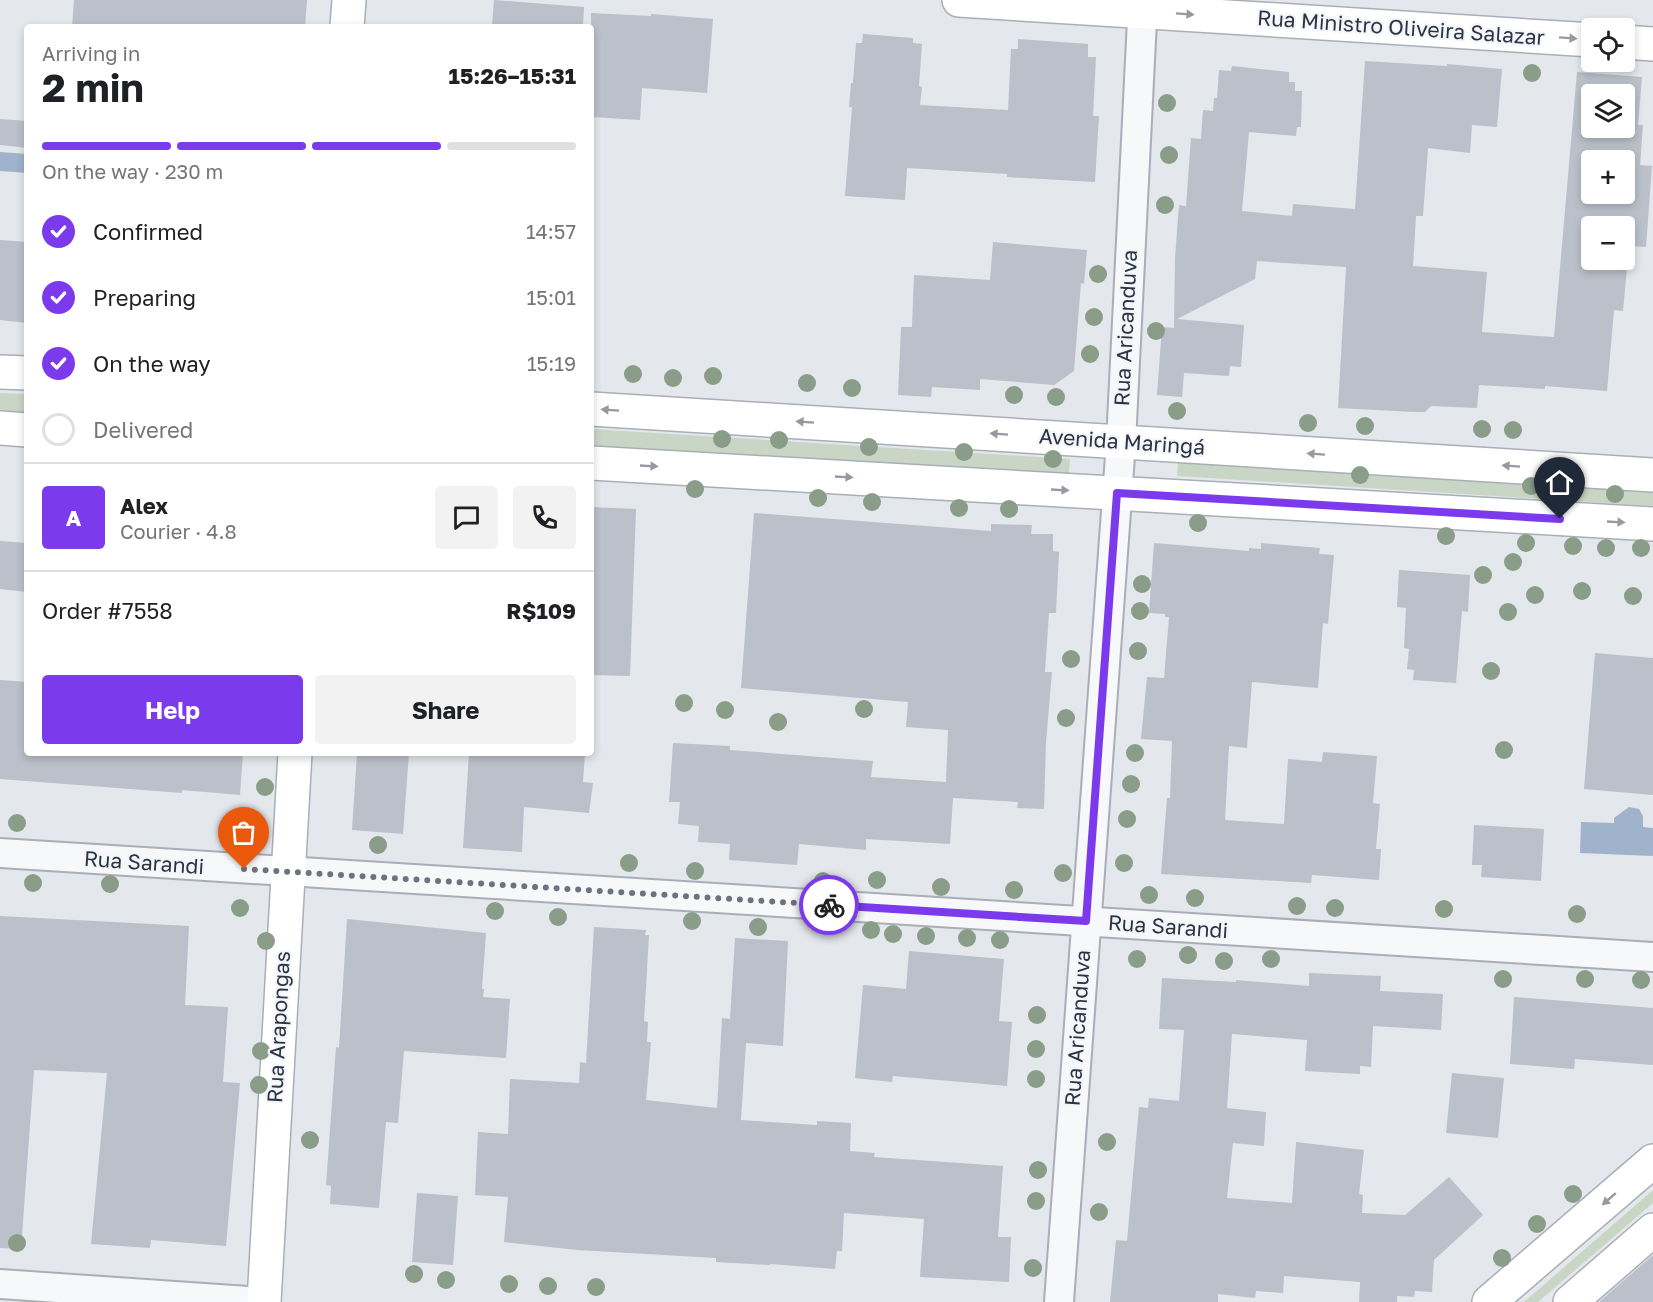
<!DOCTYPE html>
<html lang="en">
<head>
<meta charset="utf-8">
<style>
	:root { --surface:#fff; --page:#f2f2f2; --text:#202124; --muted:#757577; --line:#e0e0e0; --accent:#7c3aed }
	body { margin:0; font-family:"Golos Text",sans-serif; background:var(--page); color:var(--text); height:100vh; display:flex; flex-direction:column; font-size:22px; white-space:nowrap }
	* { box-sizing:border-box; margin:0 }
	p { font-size:20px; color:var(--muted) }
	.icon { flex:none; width:33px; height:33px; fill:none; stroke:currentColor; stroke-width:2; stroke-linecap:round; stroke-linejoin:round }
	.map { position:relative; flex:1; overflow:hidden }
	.sheet { position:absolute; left:24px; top:24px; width:570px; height:732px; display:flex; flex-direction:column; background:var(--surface); border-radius:6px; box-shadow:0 3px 9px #0003 }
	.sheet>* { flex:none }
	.controls { position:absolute; left:1581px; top:18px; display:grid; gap:12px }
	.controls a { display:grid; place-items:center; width:54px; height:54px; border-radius:6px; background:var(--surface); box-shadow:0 3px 9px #0003; font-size:30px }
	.pin { position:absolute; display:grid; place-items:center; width:51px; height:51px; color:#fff; margin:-62px -26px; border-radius:50% 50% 50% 0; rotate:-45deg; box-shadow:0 0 6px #0007 }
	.pin .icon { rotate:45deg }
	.courier { position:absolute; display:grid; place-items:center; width:60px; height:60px; margin:-30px; border:4px solid #7c3aed; border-radius:50%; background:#fff; color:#222; box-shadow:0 2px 8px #0007 }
	.head em { font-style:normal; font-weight:700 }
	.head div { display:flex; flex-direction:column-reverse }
	.head { display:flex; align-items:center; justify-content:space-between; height:102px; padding:0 18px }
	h1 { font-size:39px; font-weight:700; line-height:45px }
	.bar { display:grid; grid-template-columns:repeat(4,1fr); gap:9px 6px; align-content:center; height:72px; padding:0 18px }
	.bar i { height:8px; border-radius:4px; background:var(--line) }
	.bar .active { background:var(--accent) }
	.bar p { grid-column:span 4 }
	.line { display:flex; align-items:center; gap:15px; padding:0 18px; border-top:2px solid var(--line) }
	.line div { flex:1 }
	.round { display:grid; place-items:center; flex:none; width:63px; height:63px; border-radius:6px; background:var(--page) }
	ol { padding:0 18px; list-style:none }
	li { display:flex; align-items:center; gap:18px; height:66px }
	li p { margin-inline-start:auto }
	li .icon { padding:6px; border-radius:50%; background:var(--accent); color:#fff; stroke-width:4 }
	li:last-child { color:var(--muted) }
	li i { width:33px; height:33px; border:3px solid var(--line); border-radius:50% }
	.cta { display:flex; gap:12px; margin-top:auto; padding:12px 18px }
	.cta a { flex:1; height:69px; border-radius:6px; background:var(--accent); color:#fff; font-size:24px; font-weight:700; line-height:69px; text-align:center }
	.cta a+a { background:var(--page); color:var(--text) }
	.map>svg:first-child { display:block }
</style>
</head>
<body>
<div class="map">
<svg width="1653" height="1302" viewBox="0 0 1653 1302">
	<rect width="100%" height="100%" fill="#e4e7ec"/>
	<path fill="#c9d6c5" d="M0,393L27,394V422L0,421Z
		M591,429L1070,459L1068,483L591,454Z
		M1179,454L1653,483V506L1177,476Z
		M1653,1190V1203L1538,1302H1524Z"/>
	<path fill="#9fb4cc" d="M0,152L27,154V173L0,171Z
		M1629,807L1639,809L1643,816V827L1653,828V856L1580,853L1581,822L1614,823V818Z"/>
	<path fill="#bbc0ca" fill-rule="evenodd" d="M74,0H307L305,27H72Z
		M494,0L584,7L583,27H492Z
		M591,13L651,16V14L713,19L707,93L642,88L640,120L591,117Z
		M863,34L913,38V43L922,44L919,86L922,87L920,105L1008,110L1011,49H1018V39L1088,44V57H1096L1093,116H1099L1095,182L1007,177V174L907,168L905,200L845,196L852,107H849L851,83H853L856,43H862Z
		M1365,61L1447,66V64L1502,69L1497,127L1472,125L1470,153L1428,148L1423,216H1416L1413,266L1487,272L1482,332L1554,337L1577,72L1642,77L1638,125H1643L1640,165L1652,166L1646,247L1629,246L1623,311L1614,310L1607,391L1545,386V389L1479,385L1477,408L1431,406L1425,412H1414L1338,408L1346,267L1257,261L1255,279L1177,319L1244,325L1241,367L1230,366L1229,376L1184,373L1182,397L1157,395L1162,327L1174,328L1175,258L1179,205L1186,206L1191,138L1201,139L1203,110L1213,111L1214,98H1217L1219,70L1231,71L1232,66L1289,72V82H1295V91H1302L1301,127H1297L1296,136L1249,132L1242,211L1292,216L1293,204L1355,209ZM1592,94H1624V128H1592ZM1592,160H1624V194H1592ZM1592,226H1624V260H1592Z
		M0,119L27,121V148L0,145Z
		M0,240L27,242V323L0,320Z
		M993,242L1087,250L1084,284L1081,283L1074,371L1054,385L980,379V390L932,387L931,397L898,395L901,327H912L914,275L990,280Z
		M591,507L636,509L630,676L591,675Z
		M754,513L991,531V524L1032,525L1031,534H1053V551L1059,552L1056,613H1049L1045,672H1052L1046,742L1044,809L1017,808L1018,802L953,798L950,844L866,839V850L799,844L797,865L729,860L730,844L698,842L699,826L678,824L680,802H669L673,743L730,746V750L873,761L871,777L946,782L948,730L906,727L908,702L741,688Z
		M0,541L27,543V592L0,589Z
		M1154,543L1249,551V548L1261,549V543L1320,548L1319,554L1334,555L1328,624L1323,623L1318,688L1252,682L1247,748L1229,746L1225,820L1284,824L1288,759L1322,762L1323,752L1377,756L1373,803L1380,804L1376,849H1381L1379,880L1312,875L1311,883L1161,874L1167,798H1170L1172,741L1141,739L1147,677L1164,678L1169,617H1165V614L1149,613Z
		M1399,570L1470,575L1468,612L1462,611L1456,683L1413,680L1414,670L1407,669L1409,649L1404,648L1406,608L1397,607Z
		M1595,653L1653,658V795L1584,789Z
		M0,680L27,682V753H243L240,795L182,790V793L0,779Z
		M357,753H409L403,834L352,830Z
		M469,753H585L583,782L593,783L589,813L524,807L522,852L463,848Z
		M1474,825L1544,829L1541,881L1481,877L1482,865H1472Z
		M0,916L189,926L185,1005L228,1007L223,1082L240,1083L226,1246L151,1240L150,1248L91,1244L107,1073L34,1070L21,1249L0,1248Z
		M347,919L486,933L482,989H484L483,997L510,999L506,1058L404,1051L398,1123L386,1122L379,1208L330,1204L331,1186L326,1185L336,1047L339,1048Z
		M594,927L646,930L645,935H649L644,1021L648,1022L647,1042H651L646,1100L717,1108L722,1018L730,1019L735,938L788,941L783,1046L746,1043L741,1120L817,1125V1121L851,1123L850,1151L875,1153L874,1157L1003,1166L998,1237H1011L1009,1282L920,1277L924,1219L844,1213L842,1251H837L835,1269L770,1264V1265L716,1262V1258L577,1250L504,1242L508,1197L475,1195L478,1132L508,1134L510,1079L579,1083L580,1062L586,1063Z
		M909,951L1004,959L999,1021L1012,1022L1007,1086L893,1076L892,1082L855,1078L863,985L906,989Z
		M1309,973L1381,976L1380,991L1443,994L1441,1030L1373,1026L1371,1067L1360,1066V1074L1305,1071L1307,1040L1232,1034L1227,1108L1266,1112L1264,1146L1233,1143L1227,1198L1292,1203L1296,1142L1364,1150L1359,1194L1363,1195L1362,1213L1405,1215L1449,1177L1483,1215L1434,1260L1432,1292L1415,1291L1414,1297L1397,1296V1302H1359L1360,1282L1284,1276L1283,1293L1256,1291L1255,1298L1218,1294V1302H1110L1116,1240L1127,1241L1139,1107L1148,1108L1149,1098L1179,1101L1184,1030L1159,1029L1162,978L1236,982V980L1309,986Z
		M1514,997L1653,1008V1065L1575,1059L1574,1069L1510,1064Z
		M1452,1073L1504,1078L1498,1138L1446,1133Z
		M417,1193L458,1196L453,1265L412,1262Z
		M1653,1255V1302H1599Z"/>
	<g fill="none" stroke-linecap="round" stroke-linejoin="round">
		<g stroke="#a9aeb7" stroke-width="32">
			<path id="street" d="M0,853L1653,957
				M0,1284L262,1302
				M1059,1302L1121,442L1143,0"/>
		</g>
		<g stroke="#a9aeb7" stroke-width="36">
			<path id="secondary" d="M959,0L1592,40
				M347,27L349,0
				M1624,42L1653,44
				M0,372L27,373
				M591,409L1653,475
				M0,428L27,430
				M591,463L1653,524
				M264,1302L295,753
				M1489,1302L1653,1161
				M1570,1302L1653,1230"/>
		</g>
		<use href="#street" stroke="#f7f8fa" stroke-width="28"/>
		<use href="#secondary" stroke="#fff" stroke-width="33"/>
	</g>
	<g fill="#899d89">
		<circle cx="1532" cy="73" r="9"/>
		<circle cx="1167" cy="103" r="9"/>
		<circle cx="1169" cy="155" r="9"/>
		<circle cx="1165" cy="205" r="9"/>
		<circle cx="1098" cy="274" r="9"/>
		<circle cx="1094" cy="317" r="9"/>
		<circle cx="1156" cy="331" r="9"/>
		<circle cx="1090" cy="354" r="9"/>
		<circle cx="633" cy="374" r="9"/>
		<circle cx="713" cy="376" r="9"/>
		<circle cx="673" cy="378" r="9"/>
		<circle cx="807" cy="383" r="9"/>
		<circle cx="852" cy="388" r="9"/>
		<circle cx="1014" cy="395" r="9"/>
		<circle cx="1056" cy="397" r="9"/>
		<circle cx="1177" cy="411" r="9"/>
		<circle cx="1308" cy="423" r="9"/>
		<circle cx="1365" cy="426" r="9"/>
		<circle cx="1482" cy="429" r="9"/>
		<circle cx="1513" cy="430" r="9"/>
		<circle cx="722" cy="439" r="9"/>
		<circle cx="779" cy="440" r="9"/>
		<circle cx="869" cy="447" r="9"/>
		<circle cx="964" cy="452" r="9"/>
		<circle cx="1053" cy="459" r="9"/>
		<circle cx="1360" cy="475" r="9"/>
		<circle cx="1531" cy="486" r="9"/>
		<circle cx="695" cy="489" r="9"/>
		<circle cx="1615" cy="494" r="9"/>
		<circle cx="818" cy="498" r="9"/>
		<circle cx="872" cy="502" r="9"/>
		<circle cx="959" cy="508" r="9"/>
		<circle cx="1009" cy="509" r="9"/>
		<circle cx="1198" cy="523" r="9"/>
		<circle cx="1446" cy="536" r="9"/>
		<circle cx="1526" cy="543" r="9"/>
		<circle cx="1573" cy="546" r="9"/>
		<circle cx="1606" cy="548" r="9"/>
		<circle cx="1641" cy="548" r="9"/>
		<circle cx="1513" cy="562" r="9"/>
		<circle cx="1483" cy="575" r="9"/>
		<circle cx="1142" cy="584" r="9"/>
		<circle cx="1582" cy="591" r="9"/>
		<circle cx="1535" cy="595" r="9"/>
		<circle cx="1633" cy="596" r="9"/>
		<circle cx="1140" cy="611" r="9"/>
		<circle cx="1508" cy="612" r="9"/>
		<circle cx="1138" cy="651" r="9"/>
		<circle cx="1071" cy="659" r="9"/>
		<circle cx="1491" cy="671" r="9"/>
		<circle cx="684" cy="703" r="9"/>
		<circle cx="864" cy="709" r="9"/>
		<circle cx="725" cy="710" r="9"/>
		<circle cx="1066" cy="718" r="9"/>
		<circle cx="778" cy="722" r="9"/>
		<circle cx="1504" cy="750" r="9"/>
		<circle cx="1135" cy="753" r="9"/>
		<circle cx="1131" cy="784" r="9"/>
		<circle cx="265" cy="787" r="9"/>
		<circle cx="1127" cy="819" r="9"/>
		<circle cx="17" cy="823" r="9"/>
		<circle cx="244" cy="844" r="9"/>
		<circle cx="378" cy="845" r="9"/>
		<circle cx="629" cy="863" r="9"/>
		<circle cx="1124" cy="863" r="9"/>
		<circle cx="695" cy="871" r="9"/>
		<circle cx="1063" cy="873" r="9"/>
		<circle cx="877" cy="880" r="9"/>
		<circle cx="823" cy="881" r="9"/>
		<circle cx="33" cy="883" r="9"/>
		<circle cx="110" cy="884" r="9"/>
		<circle cx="941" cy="887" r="9"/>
		<circle cx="1014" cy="890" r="9"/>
		<circle cx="1149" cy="895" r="9"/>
		<circle cx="1195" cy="898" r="9"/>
		<circle cx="1297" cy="906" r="9"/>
		<circle cx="240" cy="908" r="9"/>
		<circle cx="1335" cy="908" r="9"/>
		<circle cx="1444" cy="909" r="9"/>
		<circle cx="495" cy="911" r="9"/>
		<circle cx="1577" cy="914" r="9"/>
		<circle cx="558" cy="917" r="9"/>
		<circle cx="692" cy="921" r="9"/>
		<circle cx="758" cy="927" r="9"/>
		<circle cx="871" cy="930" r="9"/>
		<circle cx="893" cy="934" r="9"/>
		<circle cx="926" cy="936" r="9"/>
		<circle cx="967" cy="938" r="9"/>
		<circle cx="1000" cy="940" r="9"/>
		<circle cx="266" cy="941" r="9"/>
		<circle cx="1188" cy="955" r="9"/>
		<circle cx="1137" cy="959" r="9"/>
		<circle cx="1271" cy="959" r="9"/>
		<circle cx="1224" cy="961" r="9"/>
		<circle cx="1503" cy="979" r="9"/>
		<circle cx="1585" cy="979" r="9"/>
		<circle cx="1641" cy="980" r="9"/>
		<circle cx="1037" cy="1015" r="9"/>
		<circle cx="1036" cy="1049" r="9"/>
		<circle cx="261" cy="1051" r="9"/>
		<circle cx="1036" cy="1079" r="9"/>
		<circle cx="259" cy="1085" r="9"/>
		<circle cx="310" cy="1140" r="9"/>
		<circle cx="1107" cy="1142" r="9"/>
		<circle cx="1038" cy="1170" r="9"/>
		<circle cx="1573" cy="1194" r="9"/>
		<circle cx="1036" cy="1201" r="9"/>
		<circle cx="1099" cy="1212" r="9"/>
		<circle cx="1537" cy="1224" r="9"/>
		<circle cx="17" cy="1243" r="9"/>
		<circle cx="1502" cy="1258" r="9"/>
		<circle cx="1033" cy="1268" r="9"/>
		<circle cx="414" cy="1274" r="9"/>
		<circle cx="446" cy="1280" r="9"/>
		<circle cx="509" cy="1284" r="9"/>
		<circle cx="548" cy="1286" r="9"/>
		<circle cx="596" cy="1287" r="9"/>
	</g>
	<defs><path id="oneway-solid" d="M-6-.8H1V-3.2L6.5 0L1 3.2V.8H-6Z" transform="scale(1.5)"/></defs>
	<g fill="#959aa2">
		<use href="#oneway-solid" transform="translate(1185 14) rotate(4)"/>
		<use href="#oneway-solid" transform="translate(1568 38) rotate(4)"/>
		<use href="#oneway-solid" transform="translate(610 410) rotate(-176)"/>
		<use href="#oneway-solid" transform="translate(805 422) rotate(-176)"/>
		<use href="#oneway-solid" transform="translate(999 434) rotate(-176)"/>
		<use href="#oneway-solid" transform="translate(1316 454) rotate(-176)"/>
		<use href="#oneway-solid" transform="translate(649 466) rotate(3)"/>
		<use href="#oneway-solid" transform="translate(1511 466) rotate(-176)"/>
		<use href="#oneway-solid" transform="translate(844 477) rotate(3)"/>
		<use href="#oneway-solid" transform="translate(1060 490) rotate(3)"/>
		<use href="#oneway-solid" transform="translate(1616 522) rotate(3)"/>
		<use href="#oneway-solid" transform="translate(1609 1199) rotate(139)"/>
	</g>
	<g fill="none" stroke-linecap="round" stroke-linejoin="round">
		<path stroke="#6c737f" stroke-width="6" stroke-dasharray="0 10.8" d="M244,869L829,905"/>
		<path stroke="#7c3aed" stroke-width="8" d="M829,905L1086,921L1117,493L1560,519"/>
	</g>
	<g text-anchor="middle" stroke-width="4.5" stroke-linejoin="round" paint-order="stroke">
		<g font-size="21" fill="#2b3445" stroke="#f4f6f9">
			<text transform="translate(1401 28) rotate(4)" y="7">Rua Ministro Oliveira Salazar</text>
			<text transform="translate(1126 328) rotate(-87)" y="7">Rua Aricanduva</text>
			<text transform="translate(1122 442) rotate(4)" y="7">Avenida Maringá</text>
			<text transform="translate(144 863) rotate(4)" y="7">Rua Sarandi</text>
			<text transform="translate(1168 927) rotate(4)" y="7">Rua Sarandi</text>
			<text transform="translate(279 1027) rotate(-87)" y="7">Rua Arapongas</text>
			<text transform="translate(1078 1028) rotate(-86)" y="7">Rua Aricanduva</text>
		</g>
	</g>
</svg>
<div class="controls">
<a><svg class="icon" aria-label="locate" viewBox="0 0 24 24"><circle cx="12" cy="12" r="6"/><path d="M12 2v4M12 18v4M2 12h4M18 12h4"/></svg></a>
<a><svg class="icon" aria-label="layers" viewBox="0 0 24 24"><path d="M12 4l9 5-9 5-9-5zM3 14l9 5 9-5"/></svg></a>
<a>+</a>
<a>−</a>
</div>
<div class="pin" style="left:244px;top:869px;background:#ea580c"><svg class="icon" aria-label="bag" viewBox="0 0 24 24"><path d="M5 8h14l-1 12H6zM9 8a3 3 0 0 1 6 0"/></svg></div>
<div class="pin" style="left:1560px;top:519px;background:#1f2937"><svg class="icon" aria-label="home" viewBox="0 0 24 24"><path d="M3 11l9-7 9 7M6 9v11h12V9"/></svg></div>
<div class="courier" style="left:829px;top:905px"><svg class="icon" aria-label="bike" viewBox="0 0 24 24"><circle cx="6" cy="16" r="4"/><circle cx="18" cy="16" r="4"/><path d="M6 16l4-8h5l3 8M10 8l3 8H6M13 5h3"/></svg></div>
<section class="sheet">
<div class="head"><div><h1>2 min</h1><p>Arriving in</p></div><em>15:26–15:31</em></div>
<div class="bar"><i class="active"></i><i class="active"></i><i class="active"></i><i></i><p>On the way · 230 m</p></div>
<ol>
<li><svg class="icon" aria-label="check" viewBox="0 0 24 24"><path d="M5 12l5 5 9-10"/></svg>Confirmed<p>14:57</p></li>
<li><svg class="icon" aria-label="check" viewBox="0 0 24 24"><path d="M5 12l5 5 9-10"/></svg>Preparing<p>15:01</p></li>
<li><svg class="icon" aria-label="check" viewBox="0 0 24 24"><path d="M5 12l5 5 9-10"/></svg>On the way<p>15:19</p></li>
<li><i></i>Delivered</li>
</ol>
<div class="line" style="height:108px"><b class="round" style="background:var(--accent);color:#fff">A</b><div><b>Alex</b><p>Courier · 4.8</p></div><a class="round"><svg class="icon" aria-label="chat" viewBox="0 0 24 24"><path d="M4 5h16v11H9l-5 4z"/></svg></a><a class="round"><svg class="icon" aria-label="phone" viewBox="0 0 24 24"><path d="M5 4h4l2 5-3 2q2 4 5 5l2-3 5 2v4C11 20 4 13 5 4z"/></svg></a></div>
<div class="line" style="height:78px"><div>Order #7558</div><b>R$109</b></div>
<div class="cta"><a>Help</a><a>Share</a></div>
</section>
</div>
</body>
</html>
